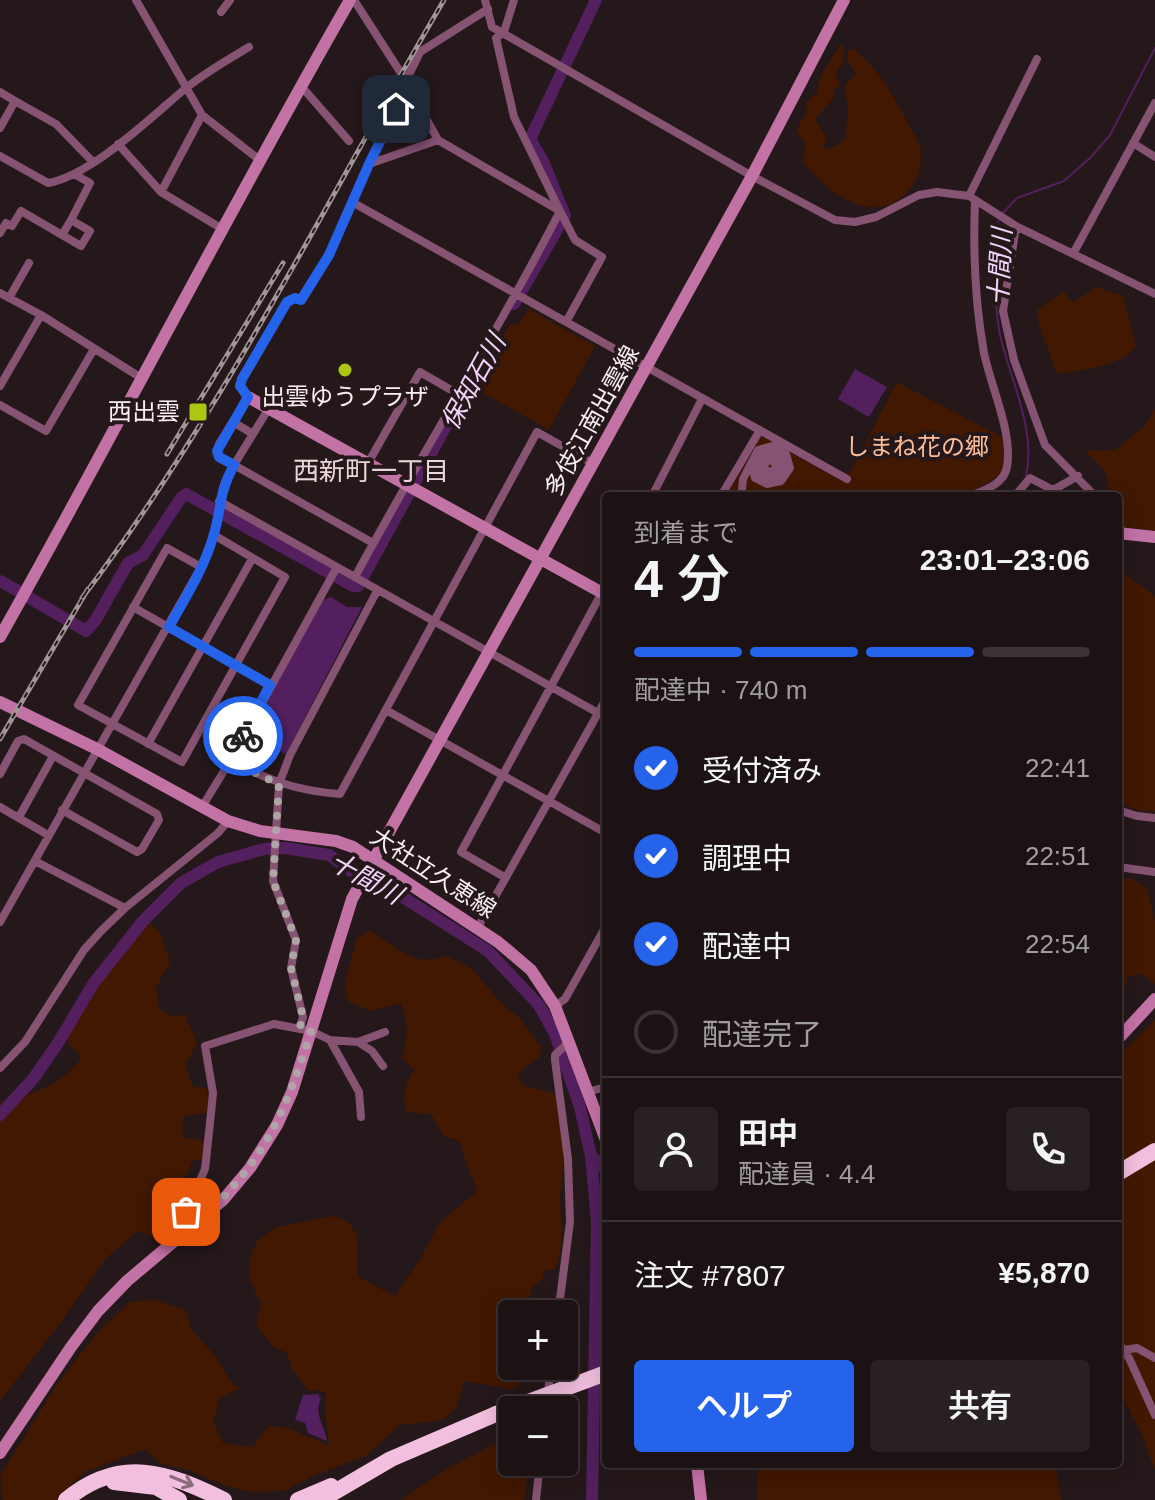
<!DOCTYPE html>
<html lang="ja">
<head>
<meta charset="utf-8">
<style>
	:root { --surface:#1c1214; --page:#292022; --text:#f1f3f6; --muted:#a09ea0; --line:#3a3234; --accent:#2563eb }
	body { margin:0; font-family:Arial,"Noto Sans JP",sans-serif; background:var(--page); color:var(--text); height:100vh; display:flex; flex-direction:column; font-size:30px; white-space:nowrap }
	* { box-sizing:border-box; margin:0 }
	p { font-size:26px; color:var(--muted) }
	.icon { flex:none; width:44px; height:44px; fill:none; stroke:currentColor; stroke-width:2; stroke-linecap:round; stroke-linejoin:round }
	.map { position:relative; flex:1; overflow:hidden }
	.panel { position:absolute; left:602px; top:492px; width:520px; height:976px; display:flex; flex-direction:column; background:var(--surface); border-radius:8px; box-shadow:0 4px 20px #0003,0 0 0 2px var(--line) }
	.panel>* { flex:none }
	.fabs { position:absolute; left:498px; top:1300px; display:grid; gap:16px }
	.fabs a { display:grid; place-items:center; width:80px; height:80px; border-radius:8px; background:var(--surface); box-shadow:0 4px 20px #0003,0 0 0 2px var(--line); font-size:40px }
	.pin { position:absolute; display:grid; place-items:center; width:68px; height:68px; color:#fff; margin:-34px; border-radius:16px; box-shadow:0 4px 12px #0006 }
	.courier { position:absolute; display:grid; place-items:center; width:80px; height:80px; margin:-40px; border:6px solid #2563eb; border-radius:50%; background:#fff; color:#222; box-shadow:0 2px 10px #0007 }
	.summary em { font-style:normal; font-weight:600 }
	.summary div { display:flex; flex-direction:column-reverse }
	.summary { display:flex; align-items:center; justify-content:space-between; height:136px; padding:0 32px }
	h1 { font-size:52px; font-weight:600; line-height:60px }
	.bar { display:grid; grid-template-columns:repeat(4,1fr); gap:12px 8px; align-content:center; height:96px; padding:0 32px }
	.bar i { height:10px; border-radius:6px; background:var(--line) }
	.bar .active { background:var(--accent) }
	.bar p { grid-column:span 4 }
	.line { display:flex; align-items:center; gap:20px; padding:0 32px; border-top:2px solid var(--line) }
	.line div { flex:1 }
	.round { display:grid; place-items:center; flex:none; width:84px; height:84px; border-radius:8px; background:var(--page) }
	ol { padding:0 32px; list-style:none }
	li { display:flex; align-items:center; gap:24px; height:88px }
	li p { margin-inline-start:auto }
	li .icon { padding:8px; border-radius:50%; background:var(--accent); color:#fff; stroke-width:4 }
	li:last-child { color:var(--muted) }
	li i { width:44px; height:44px; border:4px solid var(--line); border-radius:50% }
	.cta { display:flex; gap:16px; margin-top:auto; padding:16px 32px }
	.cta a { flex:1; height:92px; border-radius:8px; background:var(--accent); color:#fff; font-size:32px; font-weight:600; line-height:92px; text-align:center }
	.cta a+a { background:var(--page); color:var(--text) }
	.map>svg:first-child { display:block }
</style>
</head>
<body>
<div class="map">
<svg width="1155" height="1500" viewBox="0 0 1155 1500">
	<rect width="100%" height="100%" fill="#25181a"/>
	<path fill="#421800" d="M840,45L844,46L843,61L835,75L841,85L834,89L833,99L815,119L827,139L823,146L827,149L838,145L845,139L848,109L845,86L856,74L847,59L848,51L855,49C861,57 870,63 876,71C889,87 898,105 908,123C911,130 917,138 919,145C928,175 903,211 870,207C846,205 815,180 802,160C808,146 805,141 796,131L806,113L807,102L817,92L821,76Z
		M1097,287L1123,296L1136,346C1122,368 1081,369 1057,374L1039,325L1037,310L1064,291L1072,303Z
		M528,309L595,346L549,430L475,388L511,323L518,325Z
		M897,382L1004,438L1003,471L991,481L962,496H727L760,437H763L841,481L848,476Z
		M1155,409V531L1118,526V496H1111L1105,471L1085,451L1116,450L1145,425Z
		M1118,570L1155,596V811H1140L1118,803Z
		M1118,878L1132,879L1147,889L1155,922V984L1141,974L1128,977L1118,1011Z
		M136,923H150L159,932L170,962L156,987L159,1008L171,1016L185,1015L197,1043L185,1065L193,1087L207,1088L208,1113L183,1116V1138L204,1140L203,1160L192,1161L183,1185L177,1187L165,1186L156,1213L171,1221L152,1237L138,1231L106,1258L62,1321L0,1401V1102C32,1095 62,1085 82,1057L70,1045L62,1027L91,979Z
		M370,930L403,953L418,959L431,960L446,956L471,968L504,1006L519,1017L541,1047L540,1057L526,1066L518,1077L522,1085L554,1093C560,1112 563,1136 564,1156C564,1171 560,1185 560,1200C561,1224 565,1247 555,1269H545L542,1280L533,1285L529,1303L550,1311V1314H512L510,1365L521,1376L520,1385L512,1389L464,1381L456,1409L443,1420L400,1425L366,1456L315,1475L284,1491L249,1492L223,1485L189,1470L161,1464L146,1449L84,1472L57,1500H3L0,1476L58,1383L98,1332L130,1302L156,1300L186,1310L191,1329L218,1359L229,1380L240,1388L219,1399L213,1422L223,1443L253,1447L268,1426L288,1428L329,1446C328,1426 323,1413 326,1392L308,1390L292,1369L287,1353L272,1346L256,1325L261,1303L250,1281V1258L258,1240L277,1227L332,1216L348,1222L357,1235L358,1277L395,1296L419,1261L440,1222L477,1192L459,1141L443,1136L431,1114L407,1112C401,1096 405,1085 414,1070L402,1058C408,1038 409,1022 400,1003L371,1011L349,1002L344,986L357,938Z
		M1155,1020V1471L1142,1435L1118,1388V1056Z
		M512,1435V1462H529L524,1500H400L447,1469Z
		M758,1464H1055L1061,1500H757Z"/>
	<path fill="#531f5f" d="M855,369L887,387L869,417L838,399Z
		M331,597L347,607H362L286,754L247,736L323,600Z
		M318,1394L321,1399C313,1413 325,1426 327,1441L308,1433L305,1423L295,1420L303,1395Z"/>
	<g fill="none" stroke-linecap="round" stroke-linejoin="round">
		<path stroke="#531f5f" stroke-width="2" d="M1002,214L1017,198L1064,181L1091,157L1110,135L1155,48
			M999,219C992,242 995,320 1002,343C1013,385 1036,433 1026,476
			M1009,496L1015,490"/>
		<path stroke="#531f5f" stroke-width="12" d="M514,304L565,216L543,161L530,139L596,0
			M0,581L20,592
			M28,597L86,631L95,621L128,563L143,555L181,498L186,494L353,586H358L493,341
			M0,1115L33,1079L58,1043L93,984L143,921L181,883L218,862L264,849L285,848L329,855L375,888L401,896L488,951L539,1005L555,1034L580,1107L591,1156L597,1222L592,1500
			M591,1156L606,1170"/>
		<path stroke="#865373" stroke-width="8" d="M136,0L202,115L261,161
			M354,0L406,81
			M485,0L492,27L752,176L835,220L855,222L876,217L919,195L937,192L969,196L1016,226L1155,294
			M514,0L504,32L496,38L514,117L560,211L575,240L602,257L566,322
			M221,12L230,0
			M301,86L349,141
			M409,88L406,81L420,52L488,9
			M0,92L15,101L0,128
			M15,101L56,124L93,162
			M1133,143L1155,157
			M118,144L161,192L224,230
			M0,156L48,183C92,175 150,118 186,88C206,72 227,60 249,47
			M369,164L438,140
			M161,192L202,115
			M969,196L1037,59
			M352,202L847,479
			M71,220L90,183L74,174
			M1016,226L1003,311L1014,360L1045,445L1095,496
			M0,233L6,223L12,226L21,211L81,246L90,231L71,220L62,235
			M1073,254L1155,103
			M0,293L41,315L143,379
			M9,298L29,263
			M0,386L41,315
			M0,405L46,431L94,349
			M269,408L234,465L219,457L217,451L219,444L248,397L240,386L242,379L287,302L295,298L301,300L329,255L369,164L409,88L438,140L560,211
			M233,422L253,434
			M758 466a12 12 0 1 1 24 0a12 12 0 1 1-24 0Z
			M764.5 466a5.5 5.5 0 1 1 11 0a5.5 5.5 0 1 1-11 0Z
			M368,463L420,372L458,394
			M742,490L743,479L758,450L772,446L786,454L790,468L781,481L767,484L755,478L751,464L755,458
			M652,496L702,399
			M721,496L760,430
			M970,496C985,490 1004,484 1007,467C1013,433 991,387 984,353C975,303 973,251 975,201
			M1015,496L1030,478L1053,490L1078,476
			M219,501L598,713
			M201,567L167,548L78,705L182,762L285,577L214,535
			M355,577C421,454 496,336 560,211
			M133,607L270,685
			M386,710L606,833
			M148,744L252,559
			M230,761C269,780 296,791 340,794L537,432L594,464
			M0,774L18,741L24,739L157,814L159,820L142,849L137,852L62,810
			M0,807L48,835
			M202,807L230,761L337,567
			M1118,810L1137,816L1155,818
			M19,817L53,756
			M35,861L125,908
			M1118,867L1155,872
			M506,878L461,852L606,585
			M0,922L201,567L214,535L224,484L234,465L373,543
			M477,929L606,699
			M555,1006L565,999L606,926
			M300,1027L303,1017L291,968L296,940L273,881L279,784L290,755L377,591
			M330,1040L358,1042L385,1032
			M358,1042L372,1051L383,1066
			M0,1068L25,1042L84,950L101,931L125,908L218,833L228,821
			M587,1092L606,1087
			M194,1225L186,1212L205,1169L210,1123L213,1093L205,1046L274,1024L311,1031L330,1040L359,1092L361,1117
			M558,1314L570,1222L568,1159L555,1060V1055L568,1043
			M1118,1342L1129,1358L1155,1415
			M1123,1350L1137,1348L1155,1358
			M546,1410L551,1366
			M536,1500L540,1462"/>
		<path stroke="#c372a6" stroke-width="12" d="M248,397L606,595
			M1118,533L1155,537
			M0,637C119,426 229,210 350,0
			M0,702L97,749L228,821L260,831L336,841L353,847L498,942L531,970L555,1006L606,1140
			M1118,1039L1155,999
			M0,1453L71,1347L98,1311L127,1281L223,1200L250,1168L277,1125L292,1092L352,899L752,176L844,0
			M697,1464L701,1500"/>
		<path stroke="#f2bfde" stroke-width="16" d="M1118,1173L1155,1151
			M114,1482L156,1487L179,1500
			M66,1500C120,1455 167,1472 224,1500
			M298,1500L331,1486
			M321,1500L391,1459L496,1414"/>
		<g stroke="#a09597" stroke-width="5">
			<path id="rail" d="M167,454L283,263
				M82,598C223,412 326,201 444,0
				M0,739L88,589"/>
		</g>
		<use href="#rail" stroke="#25181a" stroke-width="2" stroke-dasharray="6" stroke-linecap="butt"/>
		<path stroke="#f2bfde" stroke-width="16" d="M496,1414L606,1373"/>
	</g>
	<defs><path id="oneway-shaft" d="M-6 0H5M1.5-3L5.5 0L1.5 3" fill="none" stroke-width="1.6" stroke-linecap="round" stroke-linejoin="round" transform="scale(2)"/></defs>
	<use stroke="#8c6c7c" href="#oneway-shaft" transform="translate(182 1481) rotate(22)"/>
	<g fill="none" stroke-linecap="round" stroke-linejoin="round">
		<path stroke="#afa4a6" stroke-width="8" stroke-dasharray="0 14.4" d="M186,1212L194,1225C262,1166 285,1115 311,1031L300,1027L303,1017L291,968L296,940L273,881L279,784L230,761L243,736"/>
		<path stroke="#2563eb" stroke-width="10" d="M243,736L270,685L169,627C185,598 204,569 213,537C222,509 218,494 234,465L219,457L217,451L248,397L240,386L242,379L287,302L295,298L301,300L329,255L369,164L396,109"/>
	</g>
	<g fill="#acc612" stroke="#25181a" stroke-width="3">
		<circle cx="345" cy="370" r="8"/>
		<rect x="188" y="402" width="20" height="20" rx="4"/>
	</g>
	<g text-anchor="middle" stroke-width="8" stroke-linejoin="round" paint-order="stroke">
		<g font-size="24" fill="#f9eff1" stroke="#25181a">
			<text x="345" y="405">出雲ゆうプラザ</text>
			<text x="180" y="420" text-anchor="end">西出雲</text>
		</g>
		<g font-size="24" fill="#f9eff1" stroke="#25181a">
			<text transform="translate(592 421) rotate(-61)" y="8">多伎江南出雲線</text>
			<text transform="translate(433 873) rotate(33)" y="8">大社立久恵線</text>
		</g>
		<g font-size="24" fill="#fdbd99" stroke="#25181a">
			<text x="917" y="455">しまね花の郷</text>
		</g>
		<g font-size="26" font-style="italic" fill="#f2d4fa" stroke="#25181a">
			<text transform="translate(1000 267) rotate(-87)" y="9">十間川</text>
			<text transform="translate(473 382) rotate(-61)" y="9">保知石川</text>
			<text transform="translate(366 878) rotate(29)" y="9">十間川</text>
		</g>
		<g font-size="26" fill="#ebd7db" stroke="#25181a">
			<text x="371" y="480">西新町一丁目</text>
		</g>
	</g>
</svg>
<div class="fabs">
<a>+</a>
<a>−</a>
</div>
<div class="pin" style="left:186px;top:1212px;background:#ea580c"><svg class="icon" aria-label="bag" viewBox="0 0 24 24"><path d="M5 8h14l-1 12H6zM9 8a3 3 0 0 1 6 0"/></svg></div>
<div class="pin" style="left:396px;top:109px;background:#1f2937"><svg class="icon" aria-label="home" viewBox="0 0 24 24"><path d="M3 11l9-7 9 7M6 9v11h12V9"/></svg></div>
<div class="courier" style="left:243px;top:736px"><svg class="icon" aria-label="bike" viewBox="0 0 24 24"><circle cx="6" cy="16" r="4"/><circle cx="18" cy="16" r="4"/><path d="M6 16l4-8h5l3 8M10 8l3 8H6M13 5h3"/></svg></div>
<section class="panel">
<div class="summary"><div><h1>4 分</h1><p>到着まで</p></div><em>23:01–23:06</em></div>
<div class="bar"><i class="active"></i><i class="active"></i><i class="active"></i><i></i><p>配達中 · 740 m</p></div>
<ol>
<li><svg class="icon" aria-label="check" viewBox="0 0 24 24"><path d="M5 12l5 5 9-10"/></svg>受付済み<p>22:41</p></li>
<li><svg class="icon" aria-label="check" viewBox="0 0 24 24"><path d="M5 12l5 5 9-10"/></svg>調理中<p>22:51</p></li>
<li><svg class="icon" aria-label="check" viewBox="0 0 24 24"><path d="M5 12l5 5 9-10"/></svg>配達中<p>22:54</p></li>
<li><i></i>配達完了</li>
</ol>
<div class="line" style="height:144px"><a class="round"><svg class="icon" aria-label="person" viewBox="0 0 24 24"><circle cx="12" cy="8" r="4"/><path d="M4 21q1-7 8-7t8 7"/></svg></a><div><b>田中</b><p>配達員 · 4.4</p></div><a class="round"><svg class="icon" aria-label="phone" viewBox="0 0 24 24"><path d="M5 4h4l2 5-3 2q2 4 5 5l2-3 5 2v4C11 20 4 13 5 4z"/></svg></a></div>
<div class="line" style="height:104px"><div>注文 #7807</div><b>¥5,870</b></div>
<div class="cta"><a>ヘルプ</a><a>共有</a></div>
</section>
</div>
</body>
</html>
